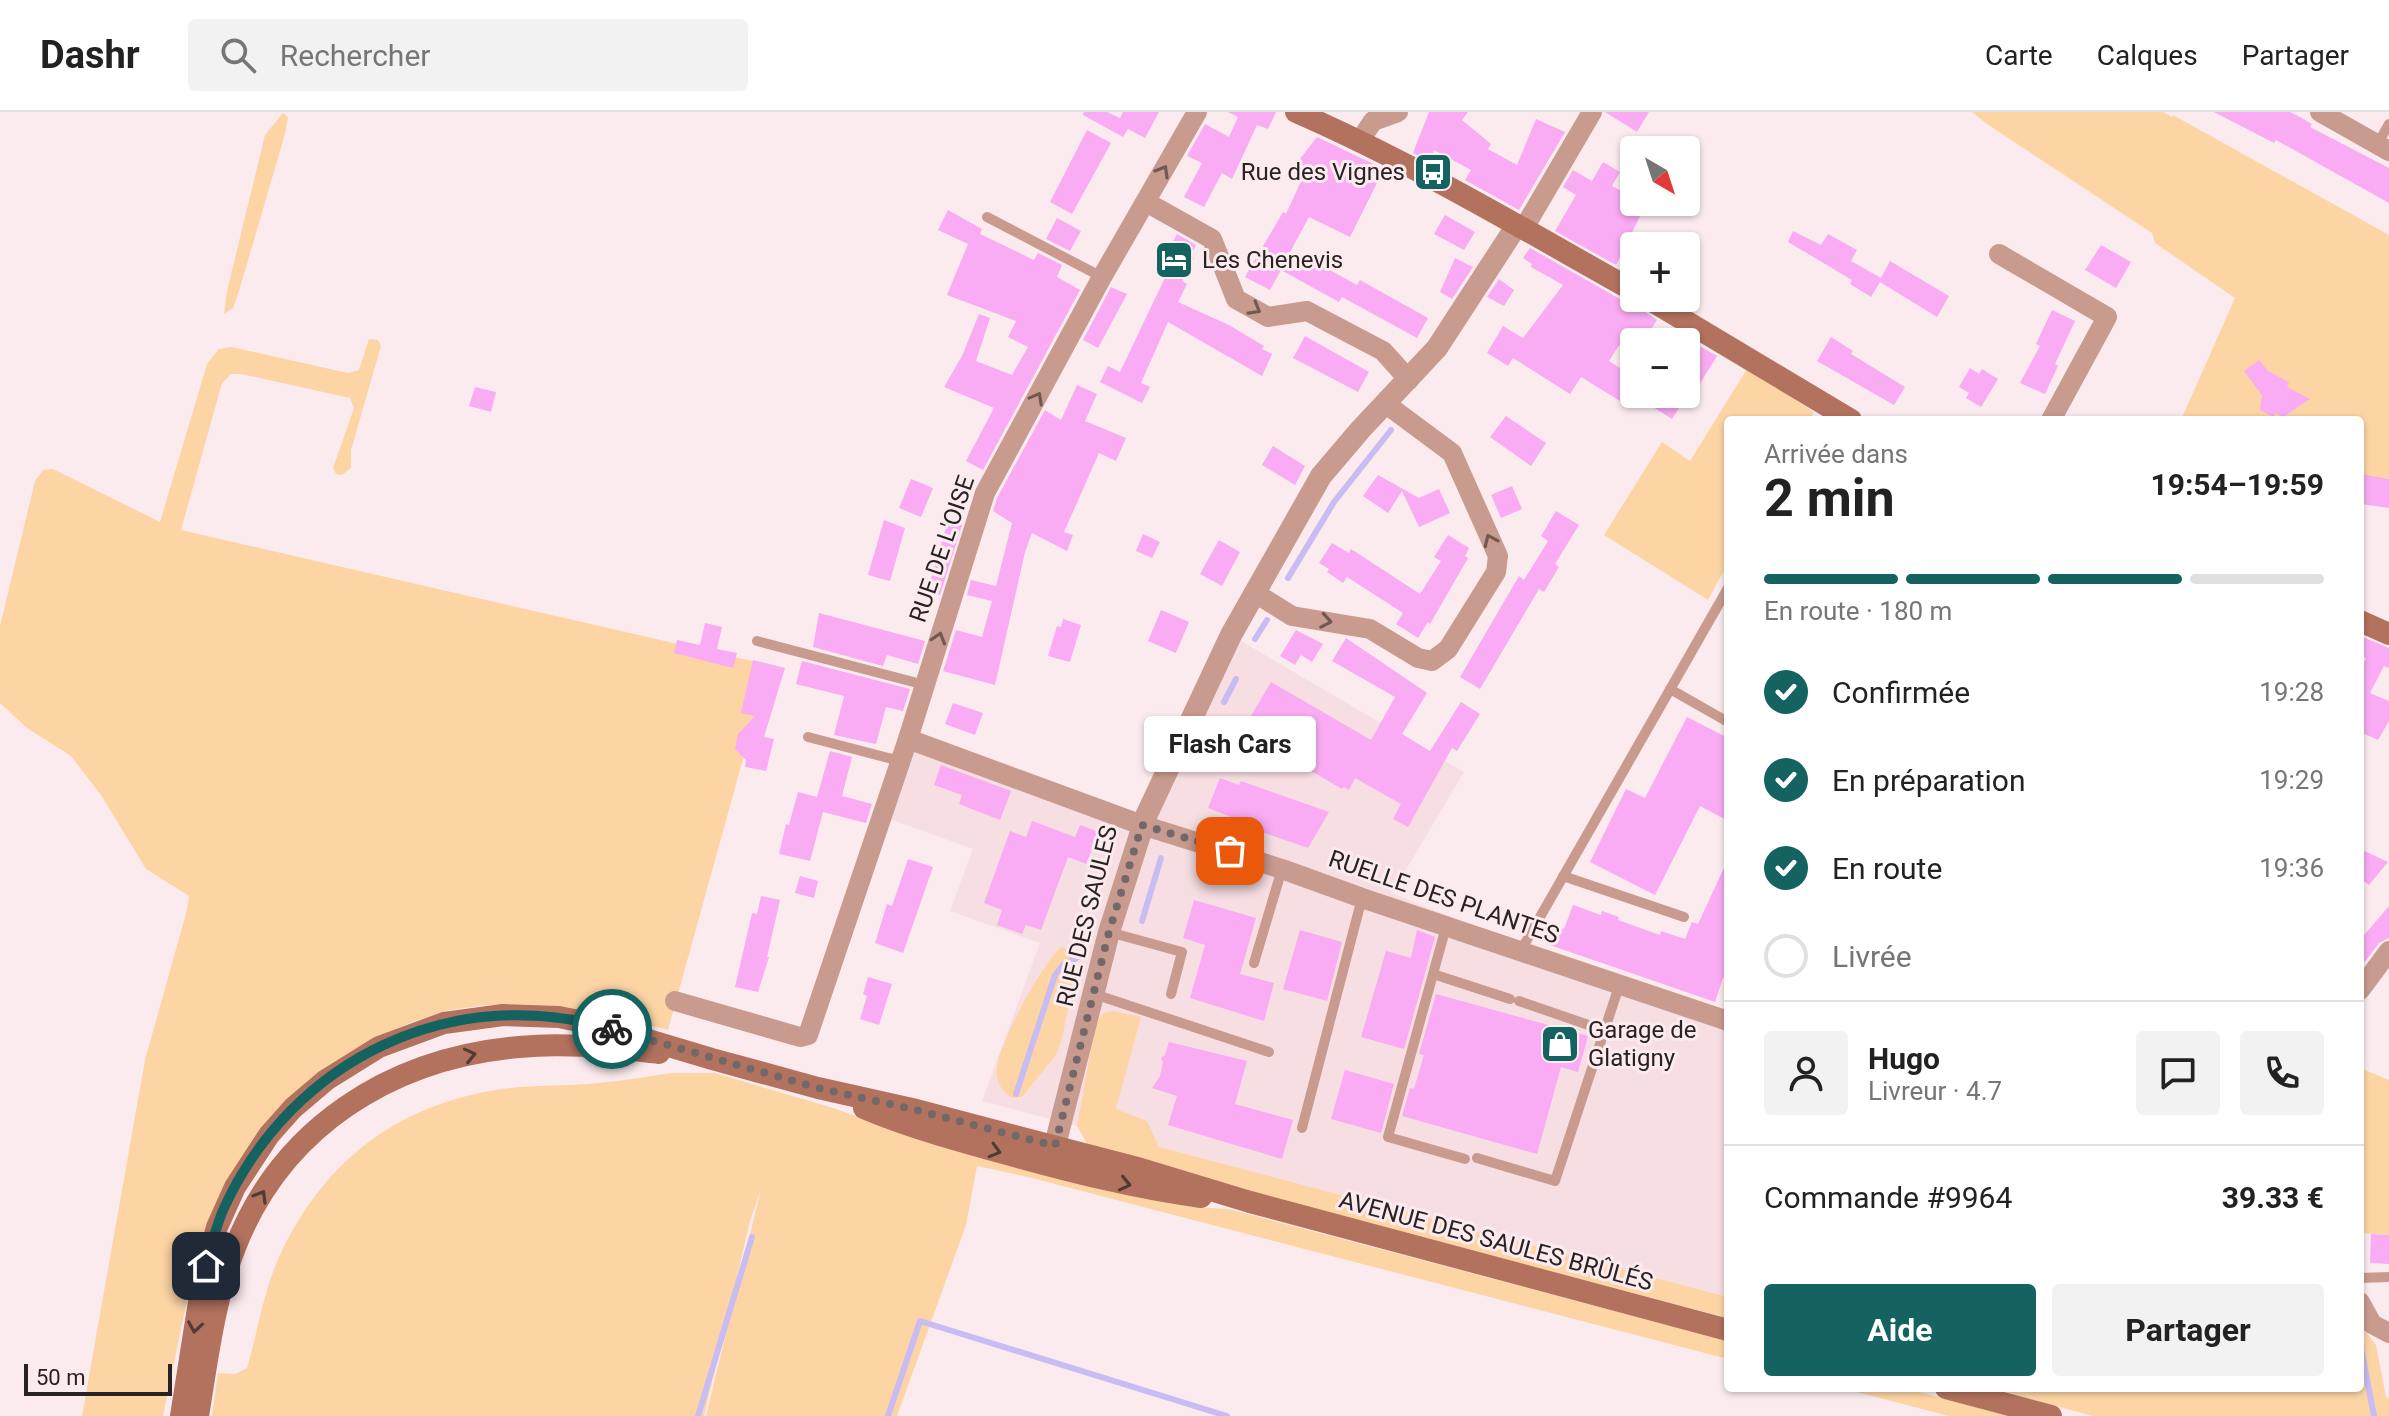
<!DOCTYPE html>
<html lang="fr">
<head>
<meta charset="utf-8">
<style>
	:root { --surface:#fff; --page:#f2f2f2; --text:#222; --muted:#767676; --line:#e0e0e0; --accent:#146361 }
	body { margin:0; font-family:Roboto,sans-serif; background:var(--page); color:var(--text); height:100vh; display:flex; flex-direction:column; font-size:30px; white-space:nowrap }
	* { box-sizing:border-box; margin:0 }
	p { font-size:26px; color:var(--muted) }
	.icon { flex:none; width:44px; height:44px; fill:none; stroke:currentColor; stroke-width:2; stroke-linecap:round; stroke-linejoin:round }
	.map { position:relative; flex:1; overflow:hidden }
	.drawer { position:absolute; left:1724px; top:304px; width:640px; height:976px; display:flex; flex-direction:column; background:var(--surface); border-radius:8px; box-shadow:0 2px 6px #0004 }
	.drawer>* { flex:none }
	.needle { width:52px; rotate:141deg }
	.controls { position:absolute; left:1620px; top:24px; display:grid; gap:16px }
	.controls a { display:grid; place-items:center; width:80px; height:80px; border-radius:8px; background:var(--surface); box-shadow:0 2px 6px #0004; font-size:40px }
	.scale { position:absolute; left:24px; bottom:20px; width:148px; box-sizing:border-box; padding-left:8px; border:4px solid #282223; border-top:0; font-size:22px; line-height:28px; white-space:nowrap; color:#282223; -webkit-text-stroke:6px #fbebee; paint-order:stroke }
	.pin { position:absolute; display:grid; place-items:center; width:68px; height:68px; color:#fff; margin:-34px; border-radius:16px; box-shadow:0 4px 12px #0006 }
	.courier { position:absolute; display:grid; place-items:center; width:80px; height:80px; margin:-40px; border:6px solid #146361; border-radius:50%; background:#fff; color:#222; box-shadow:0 2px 10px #0007 }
	.bubble { position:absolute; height:56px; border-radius:8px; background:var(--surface); box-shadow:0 2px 6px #0004; font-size:26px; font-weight:700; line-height:56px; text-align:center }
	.overview em { font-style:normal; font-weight:700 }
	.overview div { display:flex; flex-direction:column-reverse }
	.overview { display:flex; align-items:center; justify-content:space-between; height:136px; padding:0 40px }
	h1 { font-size:52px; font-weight:700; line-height:60px }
	.bar { display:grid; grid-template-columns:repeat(4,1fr); gap:12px 8px; align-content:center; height:96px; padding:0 40px }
	.bar i { height:10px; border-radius:6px; background:var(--line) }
	.bar .selected { background:var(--accent) }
	.bar p { grid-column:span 4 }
	.line { display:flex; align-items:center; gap:20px; padding:0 40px; border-top:2px solid var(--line) }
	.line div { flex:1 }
	.round { display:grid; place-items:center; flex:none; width:84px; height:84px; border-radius:8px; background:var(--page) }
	ol { padding:0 40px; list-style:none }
	li { display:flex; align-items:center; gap:24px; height:88px }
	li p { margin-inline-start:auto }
	li .icon { padding:8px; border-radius:50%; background:var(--accent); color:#fff; stroke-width:4 }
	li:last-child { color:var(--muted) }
	li i { width:44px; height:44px; border:4px solid var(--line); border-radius:50% }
	.action { display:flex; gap:16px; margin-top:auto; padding:16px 40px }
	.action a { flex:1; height:92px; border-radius:8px; background:var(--accent); color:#fff; font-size:32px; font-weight:700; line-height:92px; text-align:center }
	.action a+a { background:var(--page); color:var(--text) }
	header { display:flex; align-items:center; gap:48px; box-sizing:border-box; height:112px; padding:0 40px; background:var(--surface); border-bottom:2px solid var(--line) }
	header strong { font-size:38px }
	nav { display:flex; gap:44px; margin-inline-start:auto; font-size:28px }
	.search { width:560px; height:72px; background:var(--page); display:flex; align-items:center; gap:20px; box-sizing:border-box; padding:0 28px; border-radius:8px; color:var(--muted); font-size:30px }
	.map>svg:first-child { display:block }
</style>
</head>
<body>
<header>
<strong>Dashr</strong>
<div class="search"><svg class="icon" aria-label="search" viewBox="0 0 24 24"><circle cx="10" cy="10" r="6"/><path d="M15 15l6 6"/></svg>Rechercher</div>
<nav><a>Carte</a><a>Calques</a><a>Partager</a></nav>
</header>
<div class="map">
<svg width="2389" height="1304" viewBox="0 0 2389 1304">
	<rect width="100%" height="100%" fill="#fbebee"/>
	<path fill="#f7dee3" d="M1231,523L1464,660L1392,781L1728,917V1185L982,989L1040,831L950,799L973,737L881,704L900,618L1142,713Z"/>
	<path fill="#fdd5a5" d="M1972,0H2163L2172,5L2173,3L2389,123V367L2360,363V308H2181L2235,186L2155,131L2152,121L1987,12Z
		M283,1L288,5L285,22L239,179L233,196L224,202L227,179L265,23Z
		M369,227L378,228L381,234L351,338V356L342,363L336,362L333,356L354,296L350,286L241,262H231L222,271L181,418L769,553L668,918L604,903L533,894L488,893L449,898L410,911L371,928L219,1086L197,1140L163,1304H82L145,948L187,798L189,784L146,757L101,683L71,644L27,616L0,591V514L35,369L43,358L53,357L160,410L207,252L219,237L231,235L348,261L359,258Z
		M1747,257L1814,300L1809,308H1728V451L1708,488L1604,423L1662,330L1690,349Z
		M1061,835L1074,838L1078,845L1062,927L1056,943L1027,979L1022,985L1012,986C1001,979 995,969 997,955C1000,929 1042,852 1061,835Z
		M1114,899L1141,905L1116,997L1147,1009L1159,1035L1728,1185V1206L1119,1046L1088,1033L1077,1014L1096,910L1104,901Z
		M2360,956L2389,968V1123L2360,1121Z
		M672,961H715L830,995L963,1041L1192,1095L1228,1097L1259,1105L1728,1229V1247L1028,1065L977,1054L966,1113L897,1304H706L761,1077L750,1109L704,1304H212L218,1261L235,1262L247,1256C258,1219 263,1181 279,1145C327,1042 407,986 520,975C542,973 565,974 587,972C615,970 644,965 672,961Z
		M2360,1212L2376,1233L2386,1285L2389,1286V1304H2093L1989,1276H2360Z
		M1841,1276H1904L2010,1304H1949Z"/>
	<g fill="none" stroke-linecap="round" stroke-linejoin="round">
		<path stroke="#c8bcf3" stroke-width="6" d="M1288,466L1334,390L1391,318
			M1255,527L1267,508
			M1224,590L1236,567
			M1142,809L1161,746
			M1016,982L1055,863L1063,853L1078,845
			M2360,1230L2374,1304
			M698,1304L752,1125
			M888,1304L920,1209L1227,1304"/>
	</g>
	<path fill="#f9abf3" d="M1084,0H1107L1120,6L1123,0H1159L1145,26L1128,17L1123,25L1083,3Z
		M1228,0H1276L1268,17L1257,13L1232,67L1222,61L1204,95L1184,85L1202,51L1187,44L1205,12L1229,25L1238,5Z
		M1429,0H1468L1462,8L1491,32L1488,37L1517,53L1536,7L1565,20L1519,98L1465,68L1471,58L1434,38L1431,50L1413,41Z
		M1605,0H1649L1637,20Z
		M2214,0H2290L2300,5L2312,12L2310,15L2389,56V91L2276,28L2274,31Z
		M1087,18L1111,31L1072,102L1050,90Z
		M1317,25L1384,57L1350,125L1309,105L1289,142L1315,156L1317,151L1357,173L1360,168L1428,206L1417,226L1342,185L1339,190L1281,158L1270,178L1245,165L1283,100L1286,102L1307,56L1296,52Z
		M1603,50L1620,60L1612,74L1634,86V90L1646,92L1616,153L1555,119L1576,83L1563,75L1573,58L1592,69Z
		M948,98L982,117L980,122L1034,148L1038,141L1062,153L1057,165L1080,178L983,358L966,349L994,296L944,275L962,244L979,202L990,206L976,249L1012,263L1028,235L1008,225L1016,209L947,183L968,132L938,118Z
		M1445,103L1475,120L1464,138L1434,122Z
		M1057,106L1081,119L1070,139L1046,127Z
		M1793,119L1821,133L1828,122L1857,138L1851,149L1881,166L1890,149L1949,184L1937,205L1880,170L1871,185L1850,172L1852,168L1788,130Z
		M1177,122L1196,133L1191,143L1194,146L1182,169L1187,172L1178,190L1229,213L1264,234L1262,237L1272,242L1262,264L1168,210L1141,271L1150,275L1142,291L1100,270L1108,254L1120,260L1172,151L1164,147Z
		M2101,133L2131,150L2116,176L2085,158Z
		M1530,136L1627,191L1635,193L1657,208L1643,230L1627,221L1609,249L1634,265V282H1686V226L1717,244L1686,294V285L1672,307L1634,283L1628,294L1581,265L1570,282L1513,246L1508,254L1487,241L1503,214L1523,226L1563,173L1531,155L1532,152L1523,146Z
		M1455,146L1473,155L1452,187L1440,180Z
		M1499,167L1514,178L1504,194L1487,185Z
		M1111,175L1127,182L1098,236L1083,228Z
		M2052,198L2075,209L2055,252L2058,254L2045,282L2020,271L2040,234L2036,232Z
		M1305,224L1369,260L1358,280L1293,246Z
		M1831,225L1853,239L1851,242L1905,275L1894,293L1817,249Z
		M2259,248L2268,259L2289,270L2287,275L2310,287L2283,305L2275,301L2273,305L2260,298L2262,283L2244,259Z
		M1970,256L1979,262L1982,257L1998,267L1981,295L1966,286L1969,281L1959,275Z
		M1077,273L1097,282L1085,309L1126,326L1116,349L1099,341L1064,420L1073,423L1067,439L1032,421L1025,440L995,573L943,559L956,518L982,525L992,489L967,483L971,468L996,474L1012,411L993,399L997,386L1045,298L1061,308Z
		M475,275L496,280L491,300L469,294Z
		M1506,304L1546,331L1531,354L1490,325Z
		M1273,334L1305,354L1295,373L1262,353Z
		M2360,362L2389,367V396L2360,392Z
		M1378,363L1419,386L1439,377L1450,401L1419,415L1402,379L1388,401L1363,384Z
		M911,367L933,376L921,405L899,396Z
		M1512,374L1522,397L1501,406L1491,383Z
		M1556,399L1579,413L1555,452L1559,455L1544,480L1539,477L1480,577L1460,565L1519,464L1524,468L1548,429L1541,424Z
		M884,408L905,416L890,469L868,463Z
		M948,409L962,413L940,483L927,480Z
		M1143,422L1160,430L1152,446L1136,439Z
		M1448,423L1469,436L1465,444L1468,446L1430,512L1428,510L1418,526L1396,512L1403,501L1347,465L1343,471L1327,460L1329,457L1319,451L1332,431L1349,441L1351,437L1420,482L1441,449L1434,445Z
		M1219,428L1240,440L1222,474L1200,462Z
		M1161,498L1189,510L1176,541L1148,529Z
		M819,501L925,529L918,552L887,543L883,554L813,535Z
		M1063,507L1081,513L1070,550L1048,544L1057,514L1061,515Z
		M705,511L722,515L717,537L737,541L733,556L674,541L677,528L700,533Z
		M1296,518L1323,532L1312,550L1301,543L1295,553L1280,544Z
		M2360,524L2389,536V556L2384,554L2370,581L2389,589V609L2378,628L2360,620V560L2366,546L2360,544Z
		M1346,526L1427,581L1402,622L1430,639L1461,590L1480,602L1457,639L1452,636L1408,715L1393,707L1401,692L1355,666L1349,678L1344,675L1342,677L1242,619L1271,570L1371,628L1395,585L1332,549Z
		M753,548L785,556L764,625L774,627L766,659L745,655L746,648L735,637L738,622L755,604L741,601Z
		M802,549L910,577L903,599L886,595L876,632L834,623L844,584L796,572Z
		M953,591L983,601L975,623L945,612Z
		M1687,605L1728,626V709L1700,694L1655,783L1590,750L1626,677L1645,686Z
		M830,639L852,645L842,684L872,692L866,711L823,700L810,749L779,742L786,712L789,713L798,680L817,685Z
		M941,653L1011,679L1000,708L959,692L962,683L934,673Z
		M1220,666L1239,673L1241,669L1329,700L1308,736L1227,708L1229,704L1208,696Z
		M1032,709L1075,725L1080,713L1099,720L1086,752L1068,745L1041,818L1026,813L1022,822L997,813L1002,798L984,791L1010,719L1026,725Z
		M2360,737L2388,750L2369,773L2360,766Z
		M908,747L933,755L903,841L875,831L887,792L892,794Z
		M1728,747V868L1723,866L1715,890L1547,832L1553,813L1564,817L1573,793L1601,803L1602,799L1619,805L1618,808L1660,823L1661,819L1685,827L1692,810L1698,812Z
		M800,764L818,769L814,786L795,781Z
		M761,784L780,788L767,845H769L758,880L735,875L752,801L757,802Z
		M1194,788L1256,806L1240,862L1274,871L1264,909L1190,886L1205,833L1183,826Z
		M2389,794V826L2379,831L2360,856V828Z
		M1300,818L1342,830L1327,889L1283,877Z
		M1417,818L1435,825L1404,937L1361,925L1386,839L1411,846Z
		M868,865L892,872L879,913L860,907L867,884L863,882Z
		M1436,882L1588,924L1578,960L1561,955L1537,1042L1402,1004L1410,976L1414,977L1424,943L1419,942Z
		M1169,930L1247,949L1235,992L1293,1008L1282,1047L1168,1013L1177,984L1152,976L1160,964L1163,950L1161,946L1165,943Z
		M1345,958L1394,972L1381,1021L1331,1007Z
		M2371,1122L2389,1123V1152L2370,1151Z"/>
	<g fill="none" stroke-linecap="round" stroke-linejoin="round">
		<path stroke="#c99b8e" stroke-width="10" d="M2377,33L2389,12
			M987,105L1102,165
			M757,529L925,573
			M1670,577L1728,610
			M808,625L900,649
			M1563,764L1684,805
			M1446,815L1388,1025L1465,1047
			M1109,820L1182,840L1171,882
			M1520,840L1728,476
			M1254,851L1282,757
			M1433,862L1510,887
			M1094,882L1269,940
			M1519,889L1603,918
			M1302,1016L1362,786
			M1477,1046L1555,1069L1620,871
			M2360,1166L2389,1165"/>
		<path stroke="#c99b8e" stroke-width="20" d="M2320,0L2389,39
			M1359,30L1373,9L1398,0
			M1146,90L1212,127L1236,187L1268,205L1307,199L1383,239L1409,268
			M1524,116L1592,0
			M1999,142L2107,205L2051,308
			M1255,481L1292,504L1370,517L1418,546L1432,549L1448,537L1496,460L1498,444L1452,341L1386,292
			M908,627L1142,713L1282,757L1362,786L1728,909
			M2360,878L2389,839
			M675,889L800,925L808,923L908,627L985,381L1102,165L1197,0
			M2360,1190L2372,1212L2389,1221"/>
		<path stroke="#c99b8e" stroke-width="22" d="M1050,1053L1109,820L1146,704L1231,523L1321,364L1361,317L1437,236L1517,113"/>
		<path stroke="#b3725e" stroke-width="22" d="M1296,0C1413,51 1523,117 1634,179
			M1647,186L1851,308
			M2360,509L2389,522
			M864,996C909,1015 956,1028 1003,1041C1068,1059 1134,1076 1201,1085
			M1946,1276L2051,1304
			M181,1304L202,1171L217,1115L235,1075L269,1023L293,996L326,968L379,935L444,911L503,903L559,905L598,913L712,947L818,976L912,997L1141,1057L1250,1090L1728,1218
			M198,1304C207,1249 214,1190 234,1138C281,1015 391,946 519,935C566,930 612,936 659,941"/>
	</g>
	<defs><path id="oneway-chevron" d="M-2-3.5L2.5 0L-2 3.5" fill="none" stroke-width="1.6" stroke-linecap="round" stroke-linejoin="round" transform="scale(2)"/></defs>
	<g stroke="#705853">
		<use href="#oneway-chevron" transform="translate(1163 59) rotate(-60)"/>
		<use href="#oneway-chevron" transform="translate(1255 197) rotate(30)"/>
		<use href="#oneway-chevron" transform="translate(1037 286) rotate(-61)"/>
		<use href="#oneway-chevron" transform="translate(1490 428) rotate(-114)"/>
		<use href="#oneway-chevron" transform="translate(1326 509) rotate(10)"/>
		<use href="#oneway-chevron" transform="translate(939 526) rotate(-73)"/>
	</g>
	<g stroke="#523a35">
		<use href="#oneway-chevron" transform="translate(470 943) rotate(-13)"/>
		<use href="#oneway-chevron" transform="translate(995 1039) rotate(16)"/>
		<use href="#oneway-chevron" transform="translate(1125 1072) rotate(13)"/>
		<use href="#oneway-chevron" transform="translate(261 1084) rotate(-59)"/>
		<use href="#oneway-chevron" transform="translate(195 1215) rotate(99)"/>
	</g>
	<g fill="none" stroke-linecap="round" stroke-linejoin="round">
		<path stroke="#72686a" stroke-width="8" stroke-dasharray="0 14.4" d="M612,917L818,976L912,997L1055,1034L1109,820L1142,713L1230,739"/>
		<path stroke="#146361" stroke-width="10" d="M206,1154C211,1134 216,1114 224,1096C293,946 453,870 612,917"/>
	</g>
	<defs>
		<g id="bus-square" transform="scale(2)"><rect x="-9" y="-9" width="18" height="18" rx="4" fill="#146361" stroke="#fbebee"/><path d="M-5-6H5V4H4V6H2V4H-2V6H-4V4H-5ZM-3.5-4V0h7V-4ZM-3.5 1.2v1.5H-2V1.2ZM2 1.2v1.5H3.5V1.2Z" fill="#fff"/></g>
		<g id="hotel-square" transform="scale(2)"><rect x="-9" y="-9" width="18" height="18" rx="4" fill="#146361" stroke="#fbebee"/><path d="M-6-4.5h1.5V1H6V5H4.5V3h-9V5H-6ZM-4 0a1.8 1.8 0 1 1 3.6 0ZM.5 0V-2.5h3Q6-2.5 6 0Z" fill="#fff"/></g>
		<g id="shop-square" transform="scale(2)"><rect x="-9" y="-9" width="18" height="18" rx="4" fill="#146361" stroke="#fbebee"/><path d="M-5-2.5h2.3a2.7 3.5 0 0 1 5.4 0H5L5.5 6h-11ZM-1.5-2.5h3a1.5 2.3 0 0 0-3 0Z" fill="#fff"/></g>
	</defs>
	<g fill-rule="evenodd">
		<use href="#bus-square" x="1433" y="60"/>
		<use href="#hotel-square" x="1174" y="148"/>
		<use href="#shop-square" x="1560" y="932"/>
	</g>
	<g text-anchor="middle" stroke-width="6" stroke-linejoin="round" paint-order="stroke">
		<g font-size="24" fill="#282223" stroke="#fbebee" text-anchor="start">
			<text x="1405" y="68" text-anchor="end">Rue des Vignes</text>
			<text x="1202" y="156">Les Chenevis</text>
			<text x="1588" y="926">Garage de<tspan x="1588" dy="28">Glatigny</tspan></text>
		</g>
		<g font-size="24" fill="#282223" stroke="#fbebee">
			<text transform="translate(942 437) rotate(-71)" y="8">RUE DE L'OISE</text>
			<text transform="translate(1444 785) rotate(19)" y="8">RUELLE DES PLANTES</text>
			<text transform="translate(1087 804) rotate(-76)" y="8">RUE DES SAULES</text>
			<text transform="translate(1496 1129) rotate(15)" y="8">AVENUE DES SAULES BRÛLÉS</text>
		</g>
	</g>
</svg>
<div class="controls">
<a><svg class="needle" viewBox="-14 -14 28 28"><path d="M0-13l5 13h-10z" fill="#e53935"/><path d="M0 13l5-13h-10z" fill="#767676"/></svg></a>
<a>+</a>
<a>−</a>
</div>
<div class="scale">50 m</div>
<div class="pin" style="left:1230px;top:739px;background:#ea580c"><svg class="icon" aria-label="bag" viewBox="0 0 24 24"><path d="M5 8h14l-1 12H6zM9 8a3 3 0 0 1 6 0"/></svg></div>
<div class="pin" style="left:206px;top:1154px;background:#1f2937"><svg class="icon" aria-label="home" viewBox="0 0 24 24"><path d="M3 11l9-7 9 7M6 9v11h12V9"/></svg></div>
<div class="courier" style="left:612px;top:917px"><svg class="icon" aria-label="bike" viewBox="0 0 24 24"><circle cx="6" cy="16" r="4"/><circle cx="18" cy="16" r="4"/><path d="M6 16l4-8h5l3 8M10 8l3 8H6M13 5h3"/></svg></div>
<div class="bubble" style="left:1144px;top:604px;width:172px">Flash Cars</div>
<section class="drawer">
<div class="overview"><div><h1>2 min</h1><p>Arrivée dans</p></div><em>19:54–19:59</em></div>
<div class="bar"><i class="selected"></i><i class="selected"></i><i class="selected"></i><i></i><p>En route · 180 m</p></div>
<ol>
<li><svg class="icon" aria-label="check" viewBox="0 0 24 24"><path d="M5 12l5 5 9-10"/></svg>Confirmée<p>19:28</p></li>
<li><svg class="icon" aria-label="check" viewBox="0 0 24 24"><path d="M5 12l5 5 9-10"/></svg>En préparation<p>19:29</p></li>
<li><svg class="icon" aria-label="check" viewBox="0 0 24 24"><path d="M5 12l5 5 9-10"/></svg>En route<p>19:36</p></li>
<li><i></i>Livrée</li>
</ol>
<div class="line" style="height:144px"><a class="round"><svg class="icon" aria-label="person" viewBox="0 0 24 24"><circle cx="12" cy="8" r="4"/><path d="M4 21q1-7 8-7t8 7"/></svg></a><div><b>Hugo</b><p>Livreur · 4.7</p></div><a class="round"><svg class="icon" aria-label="chat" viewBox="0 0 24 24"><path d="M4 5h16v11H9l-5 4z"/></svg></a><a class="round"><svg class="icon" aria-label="phone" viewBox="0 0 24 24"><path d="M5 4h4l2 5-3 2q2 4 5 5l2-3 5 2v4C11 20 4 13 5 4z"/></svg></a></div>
<div class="line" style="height:104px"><div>Commande #9964</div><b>39.33 €</b></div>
<div class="action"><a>Aide</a><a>Partager</a></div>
</section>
</div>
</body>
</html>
